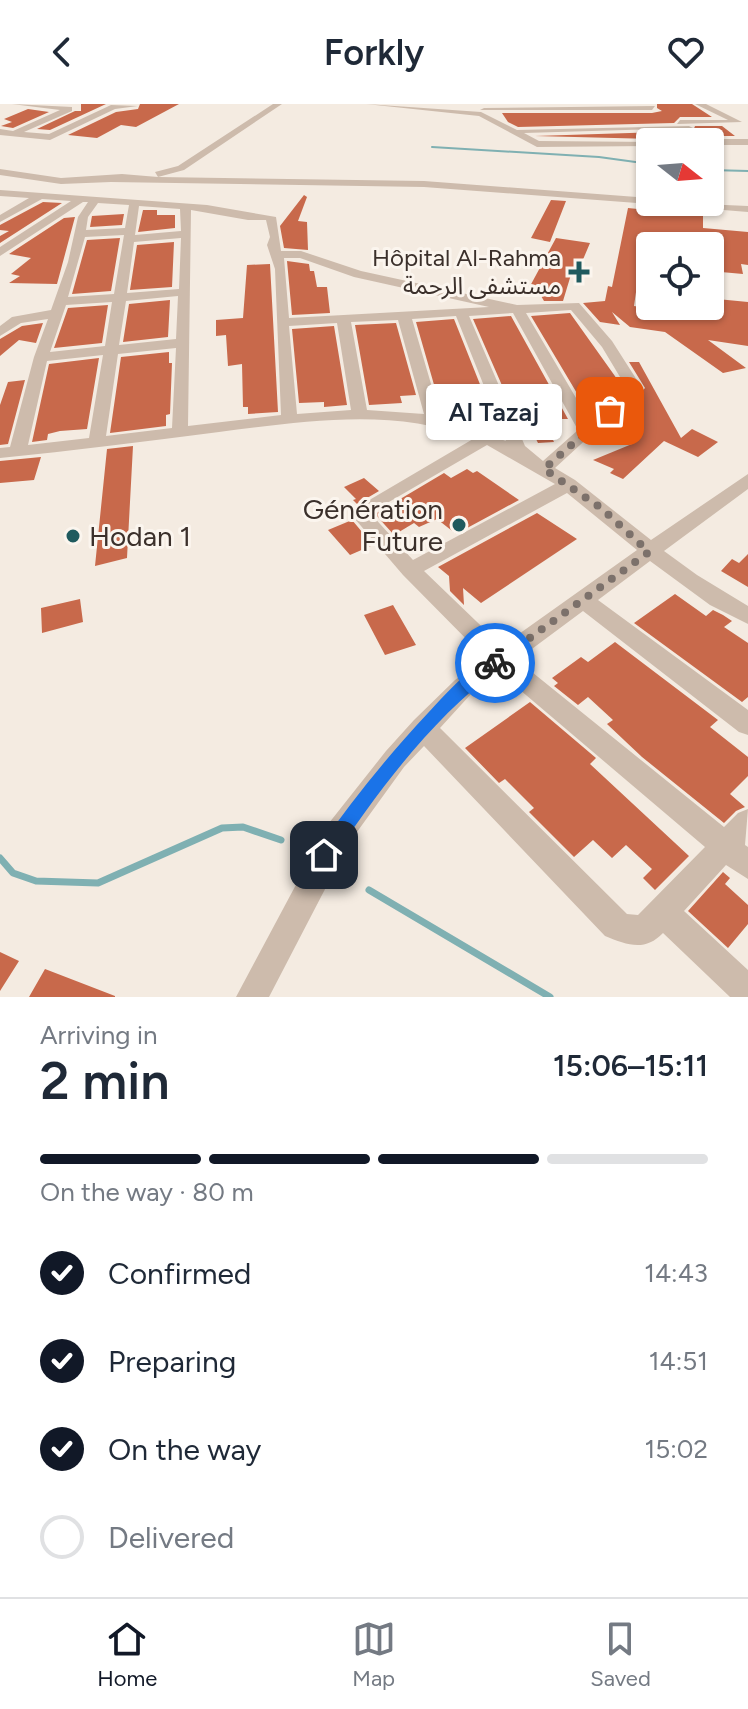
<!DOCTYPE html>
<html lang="en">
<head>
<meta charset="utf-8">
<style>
	:root { --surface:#fff; --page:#f2f2f3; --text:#1f2937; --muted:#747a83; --line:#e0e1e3; --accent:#111827 }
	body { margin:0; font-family:Figtree,"Noto Sans Arabic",sans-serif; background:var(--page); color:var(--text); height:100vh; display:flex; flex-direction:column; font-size:30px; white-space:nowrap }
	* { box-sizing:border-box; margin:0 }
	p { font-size:26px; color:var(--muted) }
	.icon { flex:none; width:44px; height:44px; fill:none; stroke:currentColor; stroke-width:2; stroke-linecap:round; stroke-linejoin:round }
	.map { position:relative; height:893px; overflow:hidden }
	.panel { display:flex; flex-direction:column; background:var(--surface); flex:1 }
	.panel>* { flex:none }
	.needle { width:52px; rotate:107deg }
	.buttons { position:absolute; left:636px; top:24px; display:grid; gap:16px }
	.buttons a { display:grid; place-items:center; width:88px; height:88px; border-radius:8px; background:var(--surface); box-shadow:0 2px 6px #0004; font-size:40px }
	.pin { position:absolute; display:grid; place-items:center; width:68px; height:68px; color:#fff; margin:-34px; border-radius:16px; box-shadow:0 4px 12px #0006 }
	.courier { position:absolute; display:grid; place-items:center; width:80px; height:80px; margin:-40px; border:6px solid #1a73e8; border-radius:50%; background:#fff; color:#222; box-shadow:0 2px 10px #0007 }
	.bubble { position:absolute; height:56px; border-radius:8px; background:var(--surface); box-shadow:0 2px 6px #0004; font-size:26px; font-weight:600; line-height:56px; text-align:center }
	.overview em { font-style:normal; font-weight:600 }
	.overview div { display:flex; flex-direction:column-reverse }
	.overview { display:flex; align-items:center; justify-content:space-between; height:136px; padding:0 40px }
	h1 { font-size:52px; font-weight:600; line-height:60px }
	.bar { display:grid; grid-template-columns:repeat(4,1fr); gap:12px 8px; align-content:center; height:96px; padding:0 40px }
	.bar i { height:10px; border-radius:6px; background:var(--line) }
	.bar .current { background:var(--accent) }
	.bar p { grid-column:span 4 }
	ol { padding:0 40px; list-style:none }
	li { display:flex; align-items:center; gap:24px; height:88px }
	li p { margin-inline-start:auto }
	li .icon { padding:8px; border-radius:50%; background:var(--accent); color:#fff; stroke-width:4 }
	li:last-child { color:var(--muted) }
	li i { width:44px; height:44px; border:4px solid var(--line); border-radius:50% }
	header { display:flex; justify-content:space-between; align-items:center; height:104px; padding:0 40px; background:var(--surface); font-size:36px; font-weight:600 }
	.dock { display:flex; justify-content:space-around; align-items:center; height:112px; border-top:2px solid var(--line); background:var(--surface); font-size:22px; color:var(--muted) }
	.dock a { display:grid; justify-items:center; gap:4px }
	.dock .current { color:var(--accent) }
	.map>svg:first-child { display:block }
</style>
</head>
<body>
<header><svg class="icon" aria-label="back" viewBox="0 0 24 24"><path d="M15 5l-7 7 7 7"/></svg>Forkly<svg class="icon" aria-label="heart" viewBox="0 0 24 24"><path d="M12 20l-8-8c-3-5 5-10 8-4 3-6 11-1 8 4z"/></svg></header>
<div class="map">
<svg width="748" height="893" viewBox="0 0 748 893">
	<rect width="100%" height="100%" fill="#f4ebe1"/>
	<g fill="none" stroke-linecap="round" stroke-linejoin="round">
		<path stroke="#7fb0b2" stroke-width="2" d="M432,43L599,53L650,60
			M710,66L748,67"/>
		<path stroke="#7fb0b2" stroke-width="7" d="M0,754L13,769L36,777L98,779L222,724L243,723L281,736
			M369,786L550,893"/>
	</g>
	<path fill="#c8694b" d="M81,0H106L50,26L37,25L75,7H81Z
		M140,0H179L136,23L121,21L97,34L68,31L116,8L138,5Z
		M657,0H692L712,13H680L674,19L518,23L508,18L502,9H652L662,7L657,4Z
		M28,5L49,8L13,24L1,22L12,18L4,15Z
		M695,22H722L735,32H710L703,38H657L654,35L535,32L693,27Z
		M304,91L307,93L298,117L307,118L308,146L284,144L280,122Z
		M551,96L566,97L550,138L531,134Z
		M43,98L62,99L0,139V132L9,127L0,126V121Z
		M628,104L696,111L703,112V124L748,128V161L741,160L743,170L710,167V142L647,141L643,167H639L634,202L717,215V195L748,198V242L708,236L746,264L723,269L665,228L630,223L612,208L620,221L600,218L583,199L605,197L608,182L612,183Z
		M143,106H157V111H175V124L138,128Z
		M124,110L122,121L90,123L92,112Z
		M75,113L57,180L9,179L20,172L11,170L31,154L9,150L64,114Z
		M120,134L111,187L72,190L87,136Z
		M556,134L590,139L579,165L573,164L563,197H544L537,185L529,184Z
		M174,138L172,183L130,186L137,141Z
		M287,157L309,160L310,167H314L317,183H327L330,209L292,211Z
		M270,160L278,308L248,310V303H243L242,260L228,262L226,231L216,232V216L243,214L247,161Z
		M170,196L168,233L123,238L129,200Z
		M108,201L102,239L54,244L68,204Z
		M570,209L622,282L600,302H595L591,296H581L531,212Z
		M511,212L568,315H555L557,321H546L554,338L538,339L535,333L525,334L473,215Z
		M454,215L491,308L443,312L416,218Z
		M43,219L36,239L19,236L0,252V235L22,222Z
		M396,219L416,291L400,292L402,299L369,301L355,221Z
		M334,222L347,301L324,303V298L299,299L292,225Z
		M169,248V259H172L170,310L166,311V322L110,329L121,253Z
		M99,254L87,325L60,327L48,330L47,336L32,338L49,260Z
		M629,258H639L681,334L692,325L718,338L698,353L664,337L623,375L610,369L614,365L593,356L632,340L604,327L622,313H617L645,284Z
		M25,276L8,340L0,341V301L8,278Z
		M133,342L127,454L95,462L107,345Z
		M41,353L34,376L0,379V357Z
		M467,365L473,369L477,367L519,396L456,430L437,415L419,423L414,419L394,431L375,410L444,369L451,374Z
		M364,374L379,387L357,400L353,396L356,395L344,383Z
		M537,409L577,435L481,499L463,484L464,501L450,487L449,472L438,463Z
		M352,416L373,441L350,451L328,426Z
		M748,450V483L721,467L732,455L739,459Z
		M675,490L706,512L713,506L723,511L732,517L724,523L748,539V593L742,598L634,519Z
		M80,495L83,518L42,529L41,504Z
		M393,501L416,541L385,551L364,511Z
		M615,538L718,616L710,623L748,653V672L730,690L745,703L736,707L724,719L642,653L607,620L613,616L588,593L578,601L554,582L558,579L552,574L581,553L588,558Z
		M530,598L596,654L590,660L689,752L655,786L643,774L652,765L626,741L612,754L593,736L574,753L529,708L534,704L505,675L499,679L465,644Z
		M723,768L730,774L725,780L748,801V820L728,844L688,807Z
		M0,848L19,857L0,887Z
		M45,865L115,892V893H29Z"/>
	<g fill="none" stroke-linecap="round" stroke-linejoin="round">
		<path fill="#cdbbac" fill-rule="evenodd" d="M12,0L72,3V7L24,28L49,30L111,1L138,2L115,5L50,36L0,31V25L13,27L60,6Z
			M273,0H282L184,66L158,73L424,77L650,94V98H654L650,100L424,83L111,78L61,80L0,71V65L61,74L122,70L158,73L155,68L178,62Z
			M366,0L481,8L517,26L689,22L693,24L524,29L539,37L654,38H650V42L537,43L479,12Z
			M695,0H706L742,18L677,20L680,16H728Z
			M655,2L652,6H480L484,4Z
			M710,35H748V41H710L706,38Z
			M0,86L207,101L276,113L281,147H301L361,167L517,201L579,199L612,237L642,284L555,364L575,376L651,436L748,370V385L664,447L697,471L748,502V520L710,501L650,457L598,496L748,606V631L739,628L583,507L517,556L724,723L738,709L748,705L745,741L748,743V775L726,761L684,807L748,866V893H730L663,829C645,848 627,841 605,832L424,642L404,663L349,739L269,893H236L329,719L386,647L414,616L455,576L485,554L403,471L349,408L473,335C394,302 301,318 219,328C146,337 73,347 0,354V344L10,343L34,253L48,215L21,219L0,232V222L12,213L51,206L68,158L78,113L88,98H83L0,152V143L71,97L42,95L0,118V111L29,94L0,92ZM98,99L129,101L125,124L86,126L88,113ZM139,102L180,105L181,127L135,131ZM191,106L248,116H266L270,133L267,141L275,165L281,311L188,322ZM124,131L114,190L68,193L85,133ZM181,134L179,185L127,189L134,138ZM284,154H300L354,173L489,203L289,214ZM178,192L176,235L119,241L126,197ZM112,198L105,242L50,248L66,201ZM571,206L602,243L626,283L589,316L526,209ZM513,209L578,326L543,357L525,342L469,212ZM456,212L506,337L441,314L412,215ZM398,216L424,310L367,306L351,218ZM337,219L351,306L297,310L289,222ZM176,244L172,324L106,332L118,250ZM103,251L89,334L28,341L47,257ZM487,341L555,380L413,456L370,409ZM567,389L637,446L502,542L424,467ZM500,569L705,743L638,811L627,810L440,624L471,590Z
			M657,98L748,102V108L662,101Z"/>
	</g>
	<path fill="#1a73e8" d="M495,553L503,559L500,564C431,615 379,686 331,757L324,760L318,757L315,751L318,745C352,696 388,652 428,609C447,589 468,563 495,553Z"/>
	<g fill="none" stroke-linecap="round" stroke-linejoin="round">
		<path stroke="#7c716b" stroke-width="8" stroke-dasharray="0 14.4" d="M495,559L649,448L601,404L544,365L610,307"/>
	</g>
	<g fill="#1f5a5e" stroke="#fbf5ee" stroke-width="3">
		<path d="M575 156h8v8h8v8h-8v8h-8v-8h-8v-8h8z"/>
		<circle cx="459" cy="421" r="8"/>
		<circle cx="73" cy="432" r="8"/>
	</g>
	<g text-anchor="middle" stroke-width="6" stroke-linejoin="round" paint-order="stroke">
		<g font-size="24" fill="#3b302b" stroke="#fbf5ee" text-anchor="end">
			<text x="561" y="162">Hôpital Al-Rahma<tspan x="561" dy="28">مستشفى الرحمة</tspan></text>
		</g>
		<g font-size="28" fill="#3b302b" stroke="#fbf5ee" text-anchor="end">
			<text x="443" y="415">Génération<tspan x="443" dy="32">Future</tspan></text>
			<text x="89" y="442" text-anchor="start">Hodan 1</text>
		</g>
	</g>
</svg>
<div class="buttons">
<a><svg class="needle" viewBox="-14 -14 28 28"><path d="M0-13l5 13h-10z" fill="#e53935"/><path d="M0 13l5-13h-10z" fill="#747a83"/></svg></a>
<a><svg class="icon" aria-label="locate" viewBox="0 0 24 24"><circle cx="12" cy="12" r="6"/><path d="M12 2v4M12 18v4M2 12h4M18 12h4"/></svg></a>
</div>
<div class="pin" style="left:610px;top:307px;background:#ea580c"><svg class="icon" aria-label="bag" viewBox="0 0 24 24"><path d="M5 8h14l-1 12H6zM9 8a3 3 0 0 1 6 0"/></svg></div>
<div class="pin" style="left:324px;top:751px;background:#1f2937"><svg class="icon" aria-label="home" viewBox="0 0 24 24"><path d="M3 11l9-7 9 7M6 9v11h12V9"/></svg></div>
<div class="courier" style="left:495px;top:559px"><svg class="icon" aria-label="bike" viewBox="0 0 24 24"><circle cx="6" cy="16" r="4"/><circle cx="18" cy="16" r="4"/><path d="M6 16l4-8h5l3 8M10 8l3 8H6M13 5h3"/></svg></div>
<div class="bubble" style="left:426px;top:280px;width:136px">Al Tazaj</div>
</div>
<section class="panel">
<div class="overview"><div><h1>2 min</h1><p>Arriving in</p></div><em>15:06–15:11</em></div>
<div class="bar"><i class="current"></i><i class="current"></i><i class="current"></i><i></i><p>On the way · 80 m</p></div>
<ol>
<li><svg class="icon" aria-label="check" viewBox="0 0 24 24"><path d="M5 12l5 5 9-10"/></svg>Confirmed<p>14:43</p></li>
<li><svg class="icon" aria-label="check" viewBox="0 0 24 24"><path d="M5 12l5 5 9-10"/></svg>Preparing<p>14:51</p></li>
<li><svg class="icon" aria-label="check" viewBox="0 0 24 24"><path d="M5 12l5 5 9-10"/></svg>On the way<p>15:02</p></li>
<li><i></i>Delivered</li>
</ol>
</section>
<nav class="dock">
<a class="current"><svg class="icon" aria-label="home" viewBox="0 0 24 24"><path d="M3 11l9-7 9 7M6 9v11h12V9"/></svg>Home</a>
<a><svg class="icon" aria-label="map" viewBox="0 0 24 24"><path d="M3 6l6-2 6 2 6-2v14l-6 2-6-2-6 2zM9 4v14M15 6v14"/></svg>Map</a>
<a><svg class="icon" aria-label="saved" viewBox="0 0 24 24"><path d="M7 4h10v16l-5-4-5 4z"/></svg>Saved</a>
</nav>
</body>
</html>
